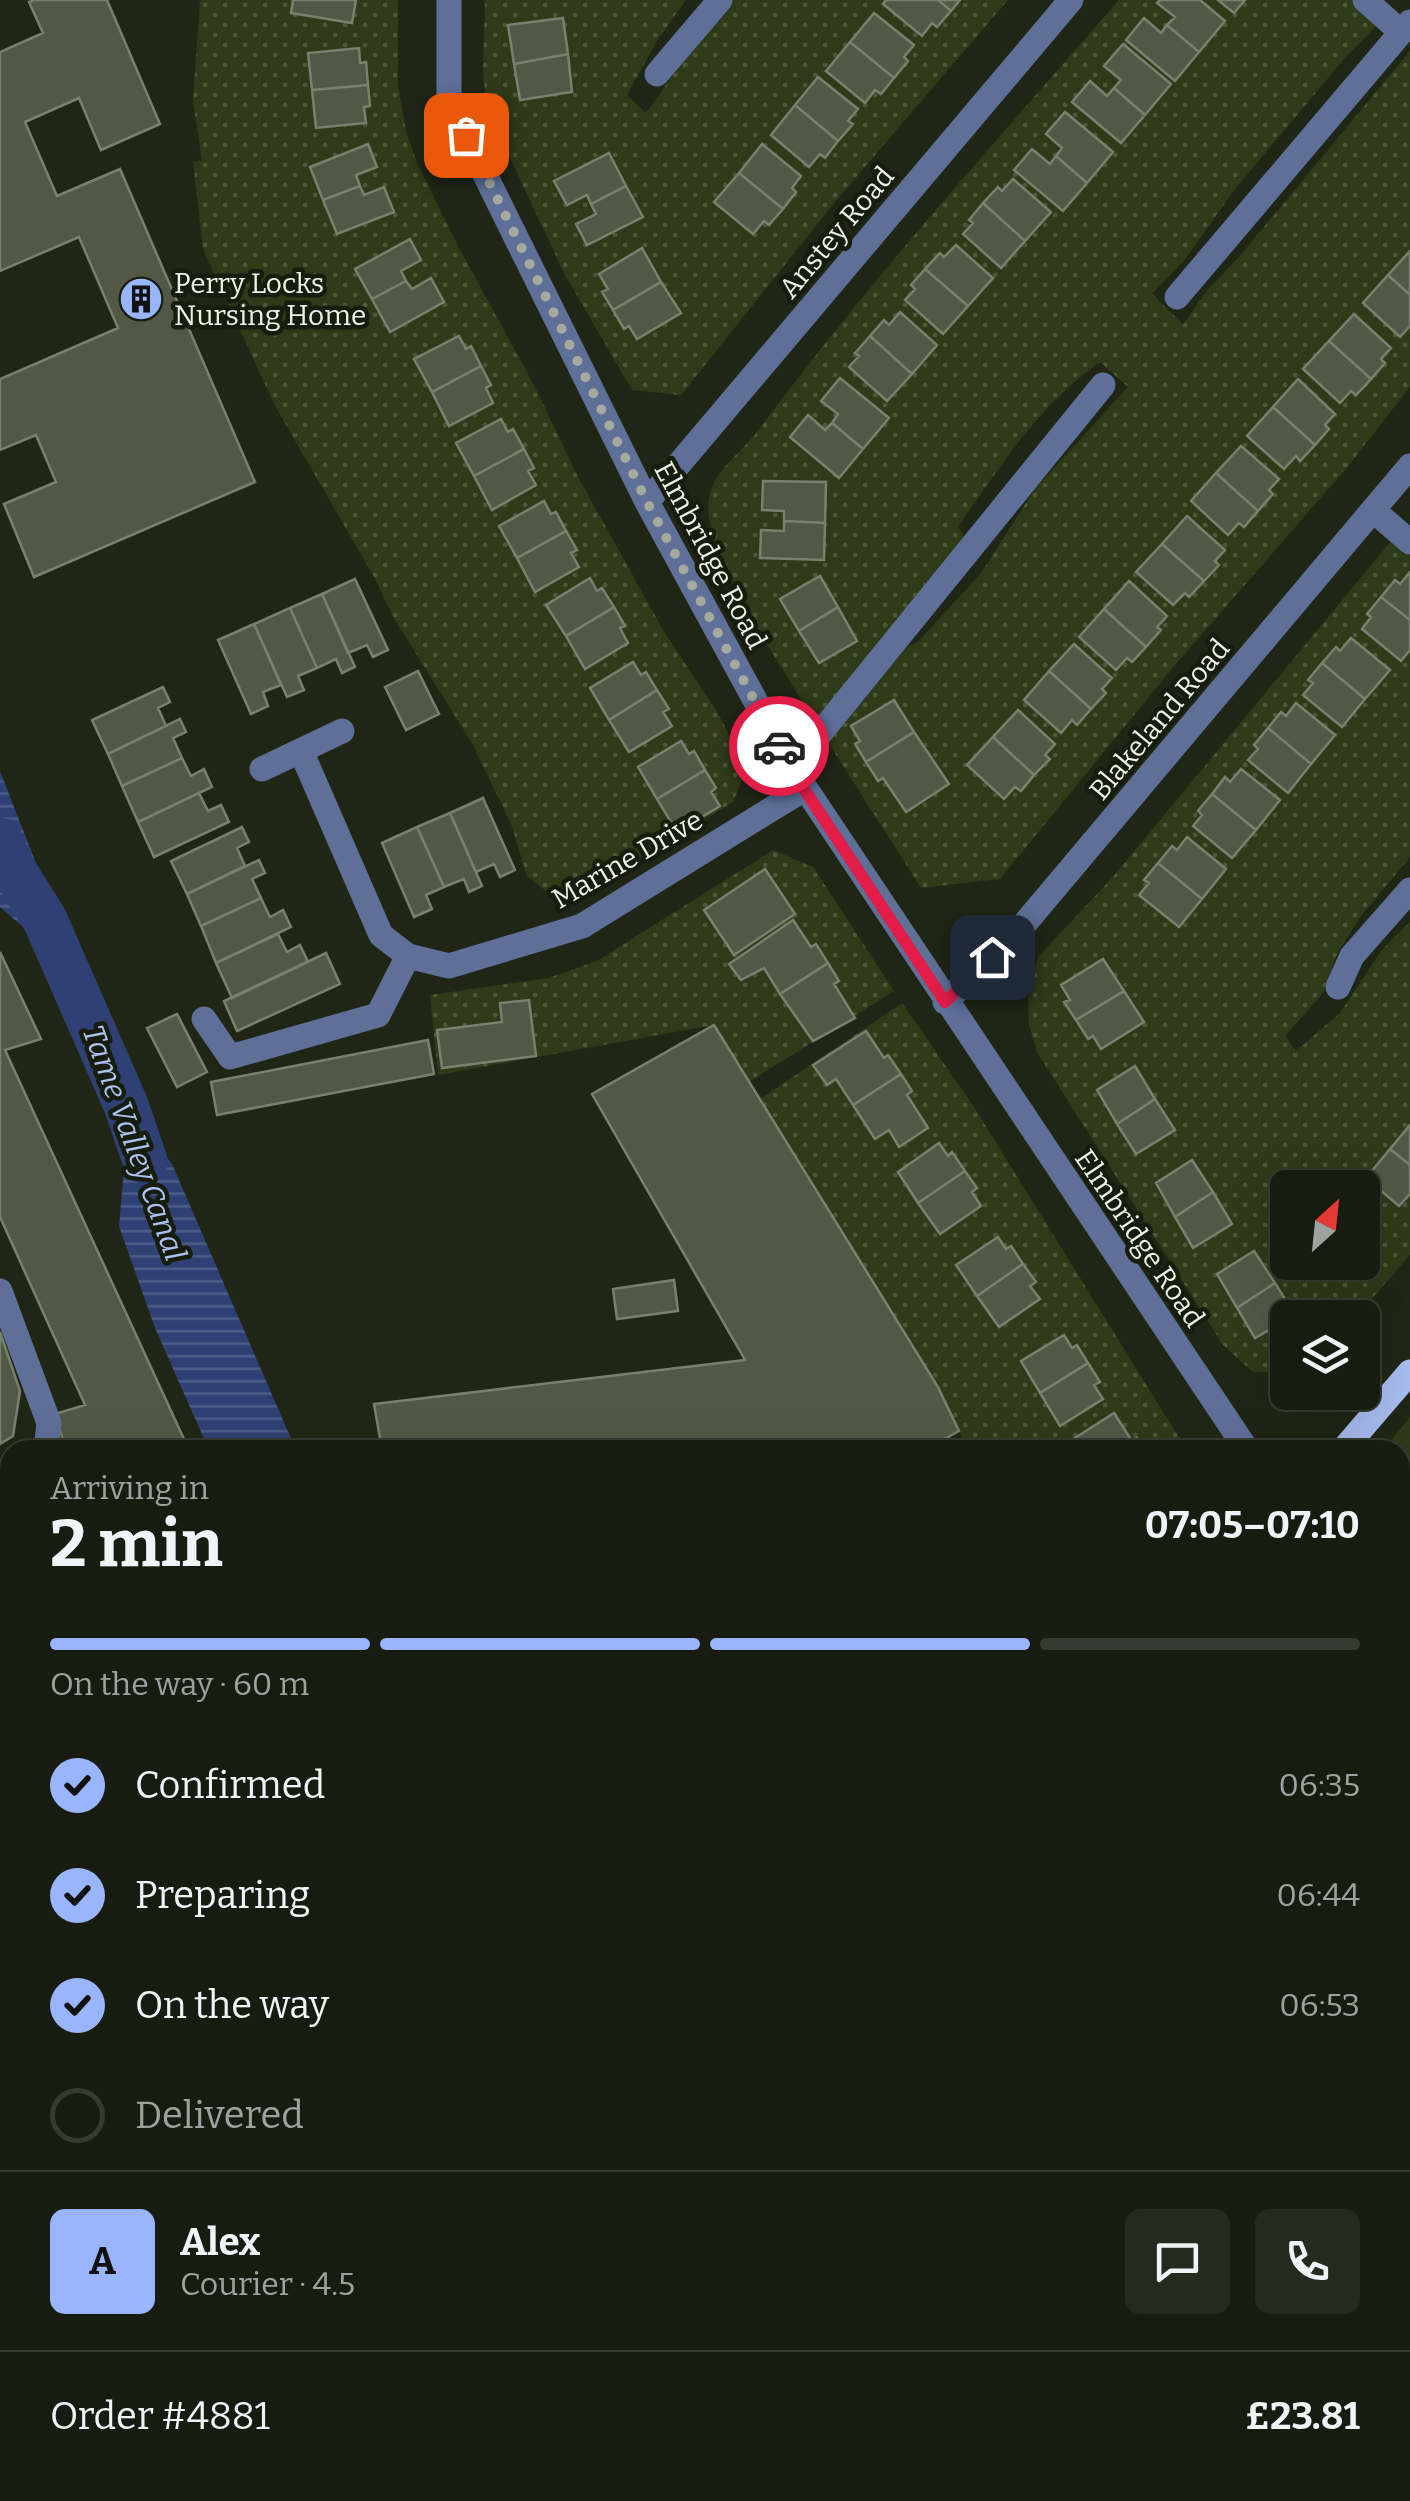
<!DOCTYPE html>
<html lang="en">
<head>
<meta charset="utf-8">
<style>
	:root { --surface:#181c10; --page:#25291e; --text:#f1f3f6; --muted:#9fa19f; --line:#363a30; --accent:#99b5fd }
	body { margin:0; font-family:Bitter,serif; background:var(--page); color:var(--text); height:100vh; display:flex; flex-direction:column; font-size:38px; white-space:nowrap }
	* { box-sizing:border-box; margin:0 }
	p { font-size:32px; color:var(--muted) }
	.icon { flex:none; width:55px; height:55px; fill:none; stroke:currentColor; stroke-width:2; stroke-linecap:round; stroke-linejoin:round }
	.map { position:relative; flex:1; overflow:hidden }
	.drawer { position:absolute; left:0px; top:1440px; width:1410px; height:1062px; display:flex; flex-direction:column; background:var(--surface); border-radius:30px 30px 0 0; box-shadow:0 10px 40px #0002,0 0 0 2px var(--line) }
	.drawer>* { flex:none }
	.needle { width:65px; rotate:27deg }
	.buttons { position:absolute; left:1270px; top:1170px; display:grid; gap:20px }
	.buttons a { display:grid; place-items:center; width:110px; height:110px; border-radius:15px; background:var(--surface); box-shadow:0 10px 40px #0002,0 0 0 2px var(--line); font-size:50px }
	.pin { position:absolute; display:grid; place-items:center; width:85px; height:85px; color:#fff; margin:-42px; border-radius:20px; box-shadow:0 5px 15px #0006 }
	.courier { position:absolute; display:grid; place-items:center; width:100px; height:100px; margin:-50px; border:8px solid #e11d48; border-radius:50%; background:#fff; color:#222; box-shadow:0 2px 12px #0007 }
	.headline em { font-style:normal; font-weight:700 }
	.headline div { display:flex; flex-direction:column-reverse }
	.headline { display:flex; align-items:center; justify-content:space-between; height:170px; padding:0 50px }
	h1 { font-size:65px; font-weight:700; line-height:75px }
	.bar { display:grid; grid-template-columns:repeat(4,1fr); gap:15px 10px; align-content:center; height:120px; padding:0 50px }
	.bar i { height:12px; border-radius:8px; background:var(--line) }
	.bar .active { background:var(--accent) }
	.bar p { grid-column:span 4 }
	.line { display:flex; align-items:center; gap:25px; padding:0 50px; border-top:2px solid var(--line) }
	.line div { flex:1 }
	.round { display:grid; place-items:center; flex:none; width:105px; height:105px; border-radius:15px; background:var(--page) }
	ol { padding:0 50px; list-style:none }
	li { display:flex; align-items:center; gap:30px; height:110px }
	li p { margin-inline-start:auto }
	li .icon { padding:10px; border-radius:50%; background:var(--accent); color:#111; stroke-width:4 }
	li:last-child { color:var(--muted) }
	li i { width:55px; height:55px; border:5px solid var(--line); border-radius:50% }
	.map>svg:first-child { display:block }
</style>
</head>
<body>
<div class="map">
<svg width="1410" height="2501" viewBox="0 0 1410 2501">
	<defs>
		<pattern id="grass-tufts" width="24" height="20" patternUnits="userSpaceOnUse" patternTransform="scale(2.5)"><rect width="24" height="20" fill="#2e3a18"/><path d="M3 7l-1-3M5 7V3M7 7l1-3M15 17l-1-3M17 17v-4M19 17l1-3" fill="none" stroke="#4d573a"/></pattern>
		<pattern id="park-dots" width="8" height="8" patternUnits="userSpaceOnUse" patternTransform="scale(2.5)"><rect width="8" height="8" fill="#2e3a18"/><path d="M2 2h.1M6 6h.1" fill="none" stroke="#4d573a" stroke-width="1.8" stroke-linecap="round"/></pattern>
		<pattern id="water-rules" width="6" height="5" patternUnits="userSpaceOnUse" patternTransform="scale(2.5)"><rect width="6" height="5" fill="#2f4174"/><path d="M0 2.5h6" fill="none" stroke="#4d5d88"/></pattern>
	</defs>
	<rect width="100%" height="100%" fill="#202616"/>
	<path fill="url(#grass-tufts)" d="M1410,1417V1500L1400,1511V1450H1383Z"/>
	<path fill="url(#park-dots)" fill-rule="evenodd" d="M200,0H398V85L406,131L417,163L460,250L535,387L577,475L662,628L717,712L747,768L733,802L567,904L560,902L527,876L511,824L472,743L393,617L374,577L275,406L203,249L193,162L202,160L193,102Z
		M485,0H686L657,41L627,95L646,113L707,27L732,0H1008L839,197L681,395L632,390L565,275L486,107L483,67Z
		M1119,0H1351L1379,23L1345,58L1235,189L1184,261L1152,294L1183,324L1208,289L1239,257L1410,51V387L1345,470L1174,666L1000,879L921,888L824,736L907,647L918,642L982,572L1034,490L1128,387L1100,362C1039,405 1000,466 958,527L964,537L816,723C788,676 699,550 709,498C714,470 741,453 757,432C869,281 996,141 1119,0Z
		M1392,540L1410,556V857L1360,917L1337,954L1323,993L1285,1036L1296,1051L1340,1013L1381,951L1410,922V1255L1356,1317L1288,1318L1287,1373L1253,1372L1223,1345L1037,1052L1029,1025L1028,997L1038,957L1112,878ZM1288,1188H1362V1262H1288Z
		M773,850L813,867L894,991L749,1082L714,1025L438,1075L430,995L548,978L597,961Z
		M902,1003L972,1104L1180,1439L1162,1450H968L938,1387L760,1099Z
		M1410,1970V2501H802L798,2493L1400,2492V1972Z"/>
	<path fill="url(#water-rules)" d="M0,771L60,925L64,962L0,907Z
		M126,1105L172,1164L296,1450H209L155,1328L119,1226L126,1148Z
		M681,2493H745L749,2501H685Z"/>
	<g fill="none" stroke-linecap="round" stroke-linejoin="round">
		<path stroke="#2f4174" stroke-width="45" d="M0,840L10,864L45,920L126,1105L145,1161"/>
	</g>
	<path fill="#515845" stroke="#79816e" stroke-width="2.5" d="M34,0H107L160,124L101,150L79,98L25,122L57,196L120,169L255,482L34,577L4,504L56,482L36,435L0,450V379L118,328L79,237L0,271V52L43,33L29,2Z
		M293,0H356L352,23L291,13Z
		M886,0H938L951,11L937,27L932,23L922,36L883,4Z
		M938,0H960L951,11Z
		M1160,0H1200L1225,21L1199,52L1167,25L1175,17L1157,3Z
		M1218,0H1245L1234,13Z
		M874,13L914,45L904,57L908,61L894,78L850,42Z
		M563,18L568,54L514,64L508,25Z
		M1144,18L1161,33L1167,25L1199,52L1175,81L1126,40Z
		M850,42L894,78L881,94L875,90L865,103L826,71Z
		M1123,44L1171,84L1145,115L1114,88L1121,80L1104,66Z
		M359,48L360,63L366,62L368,85L312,90L308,53Z
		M568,54L572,92L520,100L514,64Z
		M818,77L858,109L848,121L853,124L838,141L795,105Z
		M1090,81L1107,96L1114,88L1145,115L1121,143L1072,102Z
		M368,85L370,106L364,107L366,123L316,128L312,90Z
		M795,105L838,141L825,158L820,154L809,167L771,135Z
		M1065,112L1113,152L1087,183L1056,156L1062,148L1046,134Z
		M368,144L377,167L356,175L360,186L323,200L310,167Z
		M762,144L801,176L792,188L796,192L783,209L739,173Z
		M1032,149L1050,164L1056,156L1087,183L1063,211L1014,170Z
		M609,153L626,186L591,204L587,195L567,205L554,181Z
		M739,173L783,209L769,225L764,221L753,234L714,202Z
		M1013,179L1051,212L1025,241L983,203L998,187L1002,191Z
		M360,186L364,195L384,187L394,212L337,234L323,200Z
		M626,186L643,217L587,245L576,224L596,214L591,204Z
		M983,203L1025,241L1001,268L963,234L973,223L969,220Z
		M410,239L421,260L401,271L406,281L372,299L355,269Z
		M956,245L993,278L968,306L925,269L940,253L944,257Z
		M642,248L661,282L613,310L602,292L608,289L599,274Z
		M1410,251V295L1388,275Z
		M925,269L968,306L943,334L905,300L915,289L911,285Z
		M1388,275L1410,295V326L1400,337L1363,303Z
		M431,278L444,302L390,332L372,299L406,281L412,289Z
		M661,282L681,313L637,339L629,326L624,329L613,310Z
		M900,312L937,345L912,374L870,336L884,320L889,325Z
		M1354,314L1391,348L1381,359L1385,363L1371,379L1329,341Z
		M459,336L466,349L471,346L481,366L432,392L414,359Z
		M870,336L912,374L887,401L849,367L859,356L855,353Z
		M1329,341L1371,379L1356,395L1351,391L1340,403L1303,369Z
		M481,366L491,385L486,388L493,403L449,426L432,392Z
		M840,378L889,418L863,449L832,423L838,414L821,401Z
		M1298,379L1335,414L1325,425L1329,429L1315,445L1273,407Z
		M1273,407L1315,445L1300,461L1296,456L1284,469L1247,436Z
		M808,415L825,430L832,423L863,449L839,478L790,437Z
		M501,419L508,432L513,429L524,449L474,476L456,443Z
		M1241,446L1279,479L1269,490L1273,494L1258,511L1216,473Z
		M524,449L534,468L528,471L536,485L492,510L474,476Z
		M1216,473L1258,511L1244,527L1239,523L1228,535L1191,501Z
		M763,481L826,482L825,523L784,521V511L762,510Z
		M544,501L551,514L556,512L566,531L517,558L499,526Z
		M1187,516L1225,550L1215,561L1219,565L1204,581L1162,544Z
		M784,521L825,523L824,560L760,558L761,530L784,531Z
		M566,531L577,550L571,553L579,567L535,592L517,558Z
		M1162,544L1204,581L1189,597L1185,593L1173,605L1136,572Z
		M1410,572V620L1381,597L1395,580L1400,584Z
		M820,576L838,607L799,631L780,599Z
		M590,578L597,591L602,588L614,607L566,636L546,605Z
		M355,579L388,650L373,657L367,645L348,653L322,594Z
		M1129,581L1167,616L1157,627L1161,630L1146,647L1104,609Z
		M322,594L355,667L342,673L336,659L317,668L290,608Z
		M1381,597L1410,620V650L1401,661L1362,629L1371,617L1367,614Z
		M614,607L625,626L620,628L628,643L585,669L566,636Z
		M838,607L857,641L819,663L799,631Z
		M290,608L317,668L298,676L304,690L287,697L254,624Z
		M1104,609L1146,647L1132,662L1127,658L1116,670L1079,637Z
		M254,624L281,685L263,692L268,706L251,714L218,640Z
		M1351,638L1390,670L1365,699L1322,663L1336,647L1340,651Z
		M1074,644L1112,678L1102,689L1106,693L1091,709L1049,671Z
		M633,662L641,675L646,672L657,690L609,720L590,688Z
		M1322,663L1365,699L1342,727L1303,695L1313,683L1308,680Z
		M418,671L439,714L406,730L385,687Z
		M1049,671L1091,709L1077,725L1072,720L1061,733L1024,700Z
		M163,687L170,702L158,708L166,726L108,754L92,720Z
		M657,690L669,709L663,712L672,726L629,752L609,720Z
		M894,700L914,732L866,762L855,744L860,741L851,726Z
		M1296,703L1335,735L1311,764L1268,728L1281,712L1286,716Z
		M1018,710L1055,744L1045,755L1050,759L1034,775L993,737Z
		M180,719L186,732L173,738L182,758L122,786L108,754Z
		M1268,728L1311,764L1288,793L1248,760L1258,749L1254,745Z
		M914,732L949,784L906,812L883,778L878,781L866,762Z
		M993,737L1034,775L1021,791L1015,787L1004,799L967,765Z
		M681,741L689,754L694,751L705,770L657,799L638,767Z
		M182,758L191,776L204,769L212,787L138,822L122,786Z
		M1241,769L1280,800L1256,830L1212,794L1225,777L1230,782Z
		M705,770L716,788L711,792L720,806L677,832L657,799Z
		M199,793L208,811L221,805L229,822L154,857L138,822Z
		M1212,794L1256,830L1232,858L1193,826L1202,815L1198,811Z
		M483,798L515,870L500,877L494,864L476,872L450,813Z
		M450,813L482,886L469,892L464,879L444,887L417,827Z
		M242,827L249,842L237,848L245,866L187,894L171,861Z
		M417,827L444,887L426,895L432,909L414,917L382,843Z
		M1187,837L1226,869L1202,899L1158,863L1172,846L1177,850Z
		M259,860L265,873L252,879L261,898L201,926L187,894Z
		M1158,863L1202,899L1179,927L1139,895L1149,883L1144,880Z
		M765,869L795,914L734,955L704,910Z
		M261,898L270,917L283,910L291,927L216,963L201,926Z
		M793,920L811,947L816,944L828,963L780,994L764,968L741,980L729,964Z
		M278,934L287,952L300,945L308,962L232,998L216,963Z
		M0,952L41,1039L5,1050L189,1450H66L55,1414L85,1405L0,1217Z
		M326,953L340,984L237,1031L224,1001Z
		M1103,959L1124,991L1076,1020L1064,1002L1070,1000L1061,985Z
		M828,963L839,981L834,984L855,1018L813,1041L780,994Z
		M1124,991L1144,1022L1101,1049L1093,1036L1088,1039L1076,1020Z
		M529,1000L536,1056L442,1068L437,1030L502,1022L500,1003Z
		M177,1014L207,1072L177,1087L147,1028Z
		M714,1025L938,1387L959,1431L925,1450H382L374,1404L745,1360L592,1094Z
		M866,1031L884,1058L888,1055L901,1074L853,1105L836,1079L827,1085L813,1065Z
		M428,1040L434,1074L217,1115L211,1082Z
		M1135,1066L1155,1099L1117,1124L1097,1090Z
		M901,1074L912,1091L907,1095L928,1128L899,1147L889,1130L875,1139L853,1105Z
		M1155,1099L1175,1130L1136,1154L1117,1124Z
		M1410,1125V1165L1390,1149Z
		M939,1143L948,1156L952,1152L965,1171L918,1203L898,1172Z
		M1390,1149L1410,1165V1194L1399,1206L1366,1178Z
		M1192,1160L1213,1192L1175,1217L1156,1183Z
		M965,1171L977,1188L972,1192L981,1206L940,1234L918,1203Z
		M1213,1192L1232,1224L1193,1248L1175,1217Z
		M998,1237L1006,1249L1011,1246L1023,1264L977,1296L956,1265Z
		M1254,1251L1275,1283L1237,1308L1217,1274Z
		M1023,1264L1036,1282L1030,1286L1040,1299L999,1327L977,1296Z
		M674,1280L678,1311L617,1319L613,1289Z
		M1275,1283L1295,1315L1255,1338L1237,1308Z
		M0,1332L20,1391L13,1436L0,1444Z
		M1064,1335L1072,1348L1077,1345L1088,1363L1040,1393L1021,1361Z
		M1088,1363L1100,1382L1094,1385L1103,1399L1060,1426L1040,1393Z
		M1114,1413L1132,1441L1137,1438L1144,1450H1078L1072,1440Z
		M0,1669L10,1709V1845L0,1842Z
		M10,2145V2205L0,2207V2146Z"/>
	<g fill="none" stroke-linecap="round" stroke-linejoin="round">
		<path stroke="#5e6f98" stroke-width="25" d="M449,0V102L647,502L792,768L1247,1450
			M1365,0L1401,32
			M657,74L720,0
			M1177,297L1410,22
			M647,502L1071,0
			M1374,511L1410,542
			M301,751L381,935L408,956L449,966L582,926L804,789
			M792,768L1103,385
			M262,769L342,731
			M1338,987L1352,956L1410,890
			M945,1002L1016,934L1410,466
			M204,1019L230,1057L378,1015L408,956
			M0,1291L49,1423L46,1450
			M0,1512L10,1506
			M1400,1534L1410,1608
			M0,1543L10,1583
			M0,1861H10
			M574,2492L578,2501"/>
		<path stroke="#a7bcef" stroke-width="25" d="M1343,1450L1410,1372
			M1400,1534L1410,1522
			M1400,1841L1410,1840
			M1400,1901L1410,1900
			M0,1972L10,1973
			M0,2046H10"/>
	</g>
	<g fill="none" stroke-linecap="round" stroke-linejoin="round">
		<path stroke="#a5aa9e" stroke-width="10" stroke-dasharray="0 18" d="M466,135L647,502L779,746"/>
		<path stroke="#e11d48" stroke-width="12" d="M779,746L804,789L945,1002L992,957"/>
	</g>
	<defs>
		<g id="building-disc" transform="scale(2.25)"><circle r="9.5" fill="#99b5fd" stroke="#171d0d"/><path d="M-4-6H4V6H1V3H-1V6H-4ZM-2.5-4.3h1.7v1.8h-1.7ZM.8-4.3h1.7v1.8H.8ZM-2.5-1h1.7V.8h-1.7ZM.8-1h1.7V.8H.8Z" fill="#111"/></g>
	</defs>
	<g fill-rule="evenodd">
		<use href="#building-disc" x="141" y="299"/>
	</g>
	<g text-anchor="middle" stroke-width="9" stroke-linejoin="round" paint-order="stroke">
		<g font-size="28" fill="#edf1e7" stroke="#171d0d">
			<text transform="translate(836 232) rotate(-50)" y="10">Anstey Road</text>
			<text transform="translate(711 555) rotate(62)" y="10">Elmbridge Road</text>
			<text transform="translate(1159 719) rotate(-50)" y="10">Blakeland Road</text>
			<text transform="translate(627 859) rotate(-30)" y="10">Marine Drive</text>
			<text transform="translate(1140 1238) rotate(56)" y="10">Elmbridge Road</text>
		</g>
		<g font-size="28" fill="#edf1e7" stroke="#171d0d" text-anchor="start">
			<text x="174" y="293">Perry Locks<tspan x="174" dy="32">Nursing Home</tspan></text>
		</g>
		<g font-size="30" font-style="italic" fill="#adc1f2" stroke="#171d0d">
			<text transform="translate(134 1143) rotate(70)" y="10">Tame Valley Canal</text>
		</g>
	</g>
</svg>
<div class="buttons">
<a><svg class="needle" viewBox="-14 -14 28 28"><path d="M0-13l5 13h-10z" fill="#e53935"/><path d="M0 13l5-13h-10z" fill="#9fa19f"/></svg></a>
<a><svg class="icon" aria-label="layers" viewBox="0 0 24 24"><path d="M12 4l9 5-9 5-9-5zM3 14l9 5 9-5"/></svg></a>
</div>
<div class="pin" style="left:466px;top:135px;background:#ea580c"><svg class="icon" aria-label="bag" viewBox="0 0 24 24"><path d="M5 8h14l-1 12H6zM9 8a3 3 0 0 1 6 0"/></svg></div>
<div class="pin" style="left:992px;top:957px;background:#1f2937"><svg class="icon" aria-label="home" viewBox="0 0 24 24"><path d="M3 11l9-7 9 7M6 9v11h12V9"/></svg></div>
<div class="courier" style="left:779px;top:746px"><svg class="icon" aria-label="car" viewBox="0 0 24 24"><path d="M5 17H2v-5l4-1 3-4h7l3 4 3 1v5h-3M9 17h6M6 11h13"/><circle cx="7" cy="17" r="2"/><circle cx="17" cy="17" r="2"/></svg></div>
<section class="drawer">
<div class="headline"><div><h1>2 min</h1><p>Arriving in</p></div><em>07:05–07:10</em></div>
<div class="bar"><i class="active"></i><i class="active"></i><i class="active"></i><i></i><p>On the way · 60 m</p></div>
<ol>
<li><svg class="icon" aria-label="check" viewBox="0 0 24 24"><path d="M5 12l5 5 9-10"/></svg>Confirmed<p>06:35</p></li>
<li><svg class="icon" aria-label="check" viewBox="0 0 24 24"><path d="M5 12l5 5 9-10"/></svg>Preparing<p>06:44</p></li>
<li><svg class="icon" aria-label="check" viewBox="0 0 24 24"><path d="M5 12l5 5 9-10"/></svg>On the way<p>06:53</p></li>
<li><i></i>Delivered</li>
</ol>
<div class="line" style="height:180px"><b class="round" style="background:var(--accent);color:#111">A</b><div><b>Alex</b><p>Courier · 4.5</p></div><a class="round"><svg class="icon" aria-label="chat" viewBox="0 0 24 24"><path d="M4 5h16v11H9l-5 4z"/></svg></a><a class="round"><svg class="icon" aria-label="phone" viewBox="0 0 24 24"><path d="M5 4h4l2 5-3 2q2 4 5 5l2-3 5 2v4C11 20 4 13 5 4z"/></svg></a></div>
<div class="line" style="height:130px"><div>Order #4881</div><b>£23.81</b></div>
</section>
</div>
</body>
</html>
